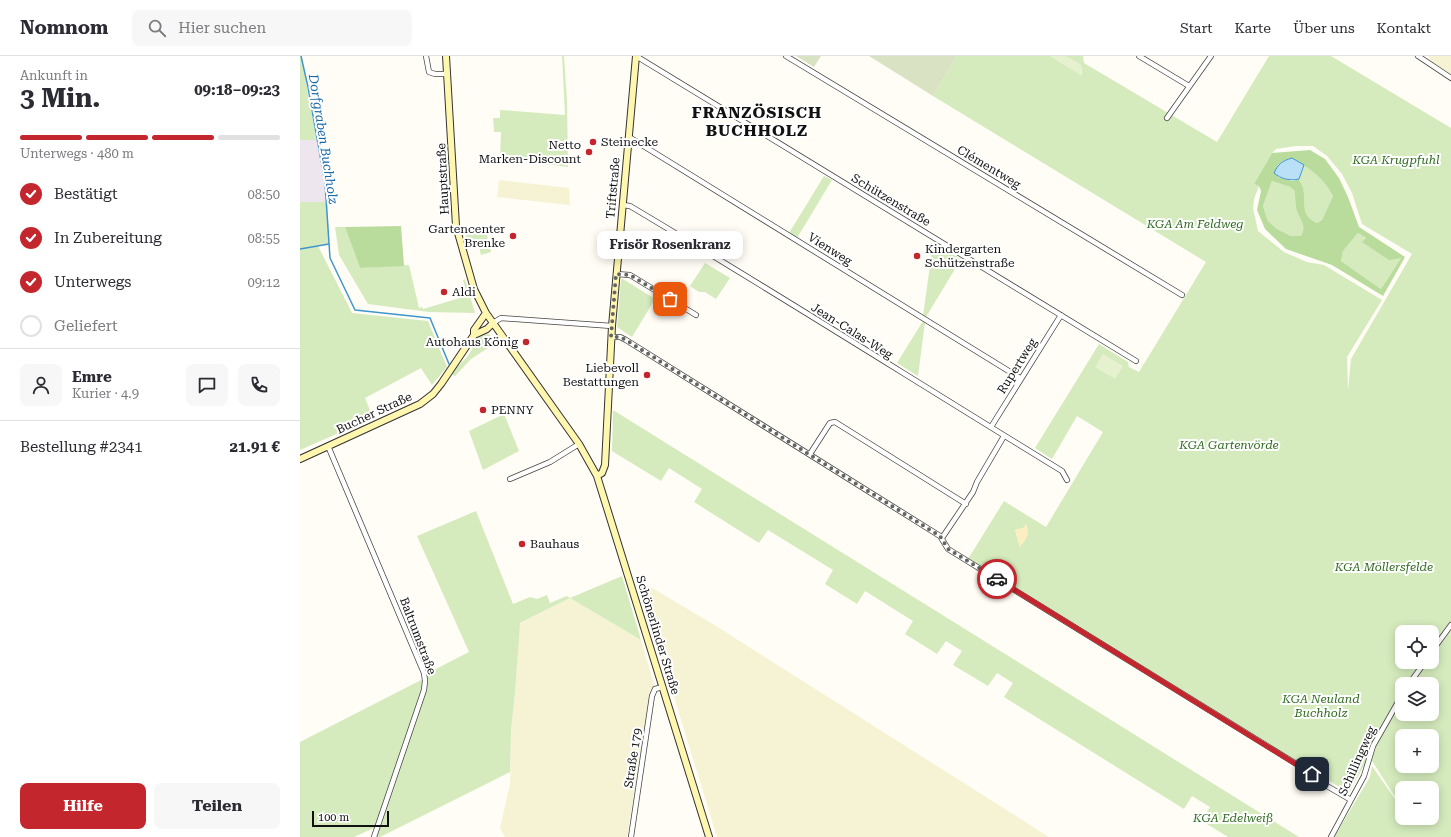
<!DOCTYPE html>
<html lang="de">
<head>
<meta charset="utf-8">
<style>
	:root { --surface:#fff; --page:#f7f7f7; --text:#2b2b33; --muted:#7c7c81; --line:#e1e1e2; --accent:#c4262e }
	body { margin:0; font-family:"Roboto Serif",serif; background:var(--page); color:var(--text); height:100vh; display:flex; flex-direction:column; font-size:15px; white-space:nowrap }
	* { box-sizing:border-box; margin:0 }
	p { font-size:13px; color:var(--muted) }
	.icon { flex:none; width:22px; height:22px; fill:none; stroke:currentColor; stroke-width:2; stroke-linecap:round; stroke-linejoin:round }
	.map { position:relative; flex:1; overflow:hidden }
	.details { display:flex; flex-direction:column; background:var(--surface); width:300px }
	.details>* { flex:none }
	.fabs { position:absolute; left:1095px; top:569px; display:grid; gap:8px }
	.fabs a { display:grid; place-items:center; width:44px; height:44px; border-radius:8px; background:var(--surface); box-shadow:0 2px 10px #0003; font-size:20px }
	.scale { position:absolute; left:12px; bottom:10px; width:77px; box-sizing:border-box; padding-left:4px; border:2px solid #111; border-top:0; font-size:11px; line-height:14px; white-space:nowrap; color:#111; -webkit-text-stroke:3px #fff; paint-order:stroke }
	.pin { position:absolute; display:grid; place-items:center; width:34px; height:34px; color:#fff; margin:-17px; border-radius:8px; box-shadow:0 2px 6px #0006 }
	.courier { position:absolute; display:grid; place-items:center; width:40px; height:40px; margin:-20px; border:3px solid #c4262e; border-radius:50%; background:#fff; color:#222; box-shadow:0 1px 5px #0007 }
	.bubble { position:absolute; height:28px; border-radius:8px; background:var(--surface); box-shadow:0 2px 10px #0003; font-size:13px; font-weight:700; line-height:28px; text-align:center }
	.overview em { font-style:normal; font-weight:700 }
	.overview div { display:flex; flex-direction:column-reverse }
	.overview { display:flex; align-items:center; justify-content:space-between; height:68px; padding:0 20px }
	h1 { font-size:26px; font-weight:700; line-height:30px }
	.bar { display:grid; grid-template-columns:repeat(4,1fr); gap:6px 4px; align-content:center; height:48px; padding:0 20px }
	.bar i { height:5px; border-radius:3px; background:var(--line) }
	.bar .current { background:var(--accent) }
	.bar p { grid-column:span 4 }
	.line { display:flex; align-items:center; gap:10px; padding:0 20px; border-top:1px solid var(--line) }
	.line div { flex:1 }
	.round { display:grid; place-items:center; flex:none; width:42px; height:42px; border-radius:8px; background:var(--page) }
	ol { padding:0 20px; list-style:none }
	li { display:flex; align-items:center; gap:12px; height:44px }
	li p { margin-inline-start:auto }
	li .icon { padding:4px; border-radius:50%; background:var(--accent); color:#fff; stroke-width:4 }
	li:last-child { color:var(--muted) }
	li i { width:22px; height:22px; border:2px solid var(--line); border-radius:50% }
	.cta { display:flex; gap:8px; margin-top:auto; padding:8px 20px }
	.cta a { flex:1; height:46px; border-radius:8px; background:var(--accent); color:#fff; font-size:16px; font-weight:700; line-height:46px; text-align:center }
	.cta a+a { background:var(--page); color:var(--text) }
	header { display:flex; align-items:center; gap:24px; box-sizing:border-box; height:56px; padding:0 20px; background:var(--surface); border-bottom:1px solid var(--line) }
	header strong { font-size:19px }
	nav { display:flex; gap:22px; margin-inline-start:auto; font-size:14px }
	.search { width:280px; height:36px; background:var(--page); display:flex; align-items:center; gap:10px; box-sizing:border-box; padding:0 14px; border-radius:8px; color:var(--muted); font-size:15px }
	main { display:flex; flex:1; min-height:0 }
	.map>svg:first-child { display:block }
</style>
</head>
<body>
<header>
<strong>Nomnom</strong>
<div class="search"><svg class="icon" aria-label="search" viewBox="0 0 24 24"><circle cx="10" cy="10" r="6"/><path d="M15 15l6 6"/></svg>Hier suchen</div>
<nav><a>Start</a><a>Karte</a><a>Über uns</a><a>Kontakt</a></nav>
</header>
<main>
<section class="details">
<div class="overview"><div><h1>3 Min.</h1><p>Ankunft in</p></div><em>09:18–09:23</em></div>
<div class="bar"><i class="current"></i><i class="current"></i><i class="current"></i><i></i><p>Unterwegs · 480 m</p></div>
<ol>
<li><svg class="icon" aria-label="check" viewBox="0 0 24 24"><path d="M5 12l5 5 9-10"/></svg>Bestätigt<p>08:50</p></li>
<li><svg class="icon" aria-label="check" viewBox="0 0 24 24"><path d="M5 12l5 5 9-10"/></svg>In Zubereitung<p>08:55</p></li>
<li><svg class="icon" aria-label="check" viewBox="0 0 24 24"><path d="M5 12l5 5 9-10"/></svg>Unterwegs<p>09:12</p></li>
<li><i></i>Geliefert</li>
</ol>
<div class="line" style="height:72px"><a class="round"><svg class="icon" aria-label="person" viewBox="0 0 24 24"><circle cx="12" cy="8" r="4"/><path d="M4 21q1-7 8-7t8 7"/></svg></a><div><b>Emre</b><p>Kurier · 4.9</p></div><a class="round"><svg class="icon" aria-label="chat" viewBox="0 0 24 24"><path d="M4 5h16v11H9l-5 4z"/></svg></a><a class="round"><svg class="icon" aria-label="phone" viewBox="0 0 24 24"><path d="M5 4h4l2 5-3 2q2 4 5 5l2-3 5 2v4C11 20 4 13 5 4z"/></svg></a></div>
<div class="line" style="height:52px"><div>Bestellung #2341</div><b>21.91 €</b></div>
<div class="cta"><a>Hilfe</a><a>Teilen</a></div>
</section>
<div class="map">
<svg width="1151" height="781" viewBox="0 0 1151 781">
	<rect width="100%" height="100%" fill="#fffdf5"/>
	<path fill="#eee6ef" d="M0,84H17L25,127L27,146H0Z"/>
	<path fill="#f6f3d4" d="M1129,0H1151V19L1128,4Z
		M199,124L269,132L270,149L197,141Z
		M344,527L416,570L749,781H417L340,530Z
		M270,542L341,584L355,631L351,635L327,781H205L200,772L210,728L211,674L215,637L219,568Z"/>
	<path fill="#d5ebbd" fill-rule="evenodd" d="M0,0H1L17,84H0Z
		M262,0H264L267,45L268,111L200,102L201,76H194L193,62H200V54L265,59Z
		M657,0H750L782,19L781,9L765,0H783L784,7L917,86L969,0H1031L1151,72V781H1034L1070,721L1072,710L1102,753V762H1132V732H1102V752L1069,700L1049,737L668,503L704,445L746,471L803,376L777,360L752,403L735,392L799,288L828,306L829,311L839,316L906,206L633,40ZM996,90H1013L1027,100L1042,118L1052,137L1062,168L1112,198L1051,303L1048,334L1047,301L1082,244L1024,209L1007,206L984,196L958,175L953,152L954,143L959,130L954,128L972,97L976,93ZM723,472L720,491L715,474ZM1102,576H1132V606H1102ZM1102,628H1132V658H1102ZM1102,680H1132V710H1102Z
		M1004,109C1018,116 1025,127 1033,140L1022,164L1017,167C999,159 1007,147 1003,133C1002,130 1000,126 999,123Z
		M524,120L532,124L497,182L489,177Z
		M972,125L990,131L995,135C995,140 995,147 996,152C998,162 1008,169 1002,180H991L977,173L968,165L963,150Z
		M0,146H27L29,188L18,190L52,257L128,265L147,311L132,329L121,312L65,342L73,362L0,394Z
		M35,171H45L60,212L109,209L119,252L122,251L123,253L167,240L163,224L165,223L175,257L129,256L68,248L39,199Z
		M186,175L191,196L181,199L178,187L168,189L166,180L168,177Z
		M1058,177L1066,182L1063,186L1101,202L1081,233L1041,205L1043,195Z
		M633,187L661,203L626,261L623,260Z
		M405,207L430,222L416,243L405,236H399L390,230Z
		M321,223H323L355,243L332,281L317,271Z
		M623,265L625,266L618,320L597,307Z
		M186,278H189L196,287L171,303L155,320H154L152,318L156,312L167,301L180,281Z
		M313,354L999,781H928L902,765L910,751L892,740L884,753L704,641L713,627L697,617L688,630L653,609L662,595L646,585L637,598L605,578L613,565L565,535L557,548L525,528L533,514L468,474L459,487L394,446L402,433L369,412L361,425L312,395Z
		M204,358L219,395L183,414L169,375Z
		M176,455L213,548L230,541L237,543L247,539L250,547L267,540L270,542L322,520L341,584L270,542L220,567L215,637L211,674L210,716L80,781H76L126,634V618L169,596L117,480Z
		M123,623V628L76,771L54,781H0V686Z"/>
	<path fill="#b9dc9c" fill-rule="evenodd" d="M1010,94L1025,103L1039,122L1048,141L1059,171L1105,201L1083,240L1032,209L986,193L965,173L957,154L961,135L959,130L954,128L972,97ZM992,102C1012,114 1021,119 1033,140L1022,164L1017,167C999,159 1007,147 1003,132C1002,129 1000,126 999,123L992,125L978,121L977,110L983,105ZM972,125L990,131L995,135C995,140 995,147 996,152C998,162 1008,169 1001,180H991L977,173L968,165L963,150ZM1058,177L1066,182L1062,186L1089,204L1101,202L1081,233L1041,205L1043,195Z
		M101,170L104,210L60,212L45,171Z"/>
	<path fill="#fbeec1" d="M726,468C731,477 726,484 720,491L715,474L723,472Z"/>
	<path fill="#d9e3c4" d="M496,0H521L514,11Z
		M569,0H657L633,40Z"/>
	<path fill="#e6f2cf" d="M750,0H765L781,9L782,20Z
		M803,298L823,310L815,323L795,311Z"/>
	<path fill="#b9e0f7" stroke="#3f96cf" d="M992,102L1004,109L999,123C990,125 981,123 974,117C978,108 982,105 992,102Z"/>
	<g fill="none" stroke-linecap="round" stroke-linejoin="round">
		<path stroke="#3f96cf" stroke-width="1.5" d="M1,0L8,31L25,127L30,202L55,254L130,262L149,308
			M0,193L29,188"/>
		<g stroke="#444" stroke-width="6">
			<path id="street" d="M126,0L129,16L135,18H148
				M336,0L836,305
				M486,0L882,239
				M839,0L889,30
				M1118,0L1151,22
				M867,62L911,0
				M329,81L720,322
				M323,149L330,150C475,236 618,327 762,415L767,424
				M316,218L330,219L396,259
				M193,267L201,262L312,270
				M311,281H320L326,284L640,480L648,493L1006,714L1012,718L1015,723L1051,744
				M691,371L761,259
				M28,390L124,617L125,625L124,634L74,781
				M510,398L530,367L535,366L666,448
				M210,423L250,406L279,388
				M642,482L673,436L677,426L704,380
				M1132,595L1151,569
				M1109,628L1125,606
				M331,781L352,640L355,633L363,631
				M1031,781L1064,720L1073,690L1102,639"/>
		</g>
		<g stroke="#333" stroke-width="8">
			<path id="secondary" d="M146,0L156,170L174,233L186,257L279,388L297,420L409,781
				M174,279L187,273L193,267
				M0,403L120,348L133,338L141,328L174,279V274L186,257
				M297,420L302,417L305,409L312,270L336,0"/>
		</g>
		<use href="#street" stroke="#fff" stroke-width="4.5"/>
		<use href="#secondary" stroke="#fff6b0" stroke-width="6"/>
	</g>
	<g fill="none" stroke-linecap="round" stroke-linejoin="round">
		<path stroke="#646461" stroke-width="4" stroke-dasharray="0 7.2" d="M370,243L330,219L316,218L311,281H320L326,284L640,480L648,493L697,523"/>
		<path stroke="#c4262e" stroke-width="5" d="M697,523L1012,718"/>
	</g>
	<g fill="#c4262e" stroke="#fff" stroke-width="1.5">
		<circle cx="293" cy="86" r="4"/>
		<circle cx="289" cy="96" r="4"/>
		<circle cx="213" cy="180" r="4"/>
		<circle cx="617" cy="200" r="4"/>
		<circle cx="144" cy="236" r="4"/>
		<circle cx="226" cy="286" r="4"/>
		<circle cx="347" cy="319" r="4"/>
		<circle cx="183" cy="354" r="4"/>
		<circle cx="222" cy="488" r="4"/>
	</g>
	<g text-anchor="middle" stroke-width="4" stroke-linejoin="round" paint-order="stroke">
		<g font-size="12" fill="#111" stroke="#fff" text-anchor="start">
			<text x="301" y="90">Steinecke</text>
			<text x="281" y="93" text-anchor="end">Netto<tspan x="281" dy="14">Marken-Discount</tspan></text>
			<text x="205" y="177" text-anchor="end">Gartencenter<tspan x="205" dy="14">Brenke</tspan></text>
			<text x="625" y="197">Kindergarten<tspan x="625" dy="14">Schützenstraße</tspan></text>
			<text x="152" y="240">Aldi</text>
			<text x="218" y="290" text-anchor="end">Autohaus König</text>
			<text x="339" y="316" text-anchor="end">Liebevoll<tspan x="339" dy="14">Bestattungen</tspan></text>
			<text x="191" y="358">PENNY</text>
			<text x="230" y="492">Bauhaus</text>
		</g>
		<g font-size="12" font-style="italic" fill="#2f6b1f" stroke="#fff">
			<text x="1096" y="108">KGA Krugpfuhl</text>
			<text x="895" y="172">KGA Am Feldweg</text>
			<text x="929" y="393">KGA Gartenvörde</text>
			<text x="1084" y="515">KGA Möllersfelde</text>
			<text x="1021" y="647">KGA Neuland<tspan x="1021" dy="14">Buchholz</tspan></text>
			<text x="933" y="766">KGA Edelweiß</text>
		</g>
		<g font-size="12" fill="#111" stroke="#fff">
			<text transform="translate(689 111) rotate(31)" y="4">Clémentweg</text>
			<text transform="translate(143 123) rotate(-93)" y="4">Hauptstraße</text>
			<text transform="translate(313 132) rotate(-85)" y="4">Triftstraße</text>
			<text transform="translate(591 144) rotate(31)" y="4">Schützenstraße</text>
			<text transform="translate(530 193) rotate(32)" y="4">Vienweg</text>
			<text transform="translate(552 275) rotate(32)" y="4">Jean-Calas-Weg</text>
			<text transform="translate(717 310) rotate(-58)" y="4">Rupertweg</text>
			<text transform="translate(74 357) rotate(-25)" y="4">Bucher Straße</text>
			<text transform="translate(358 579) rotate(73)" y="4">Schönerlinder Straße</text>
			<text transform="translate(118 580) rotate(69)" y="4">Baltrumstraße</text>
			<text transform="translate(333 702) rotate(-81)" y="4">Straße 179</text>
			<text transform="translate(1057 705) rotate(-66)" y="4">Schillingweg</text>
		</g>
		<g font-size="13" font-style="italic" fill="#1768a6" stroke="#fff">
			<text transform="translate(24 83) rotate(81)" y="5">Dorfgraben Buchholz</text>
		</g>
		<g font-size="16" font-weight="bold" letter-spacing="1" fill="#111" stroke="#fff">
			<text x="457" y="62">FRANZÖSISCH<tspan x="457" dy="18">BUCHHOLZ</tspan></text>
		</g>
	</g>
</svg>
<div class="fabs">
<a><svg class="icon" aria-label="locate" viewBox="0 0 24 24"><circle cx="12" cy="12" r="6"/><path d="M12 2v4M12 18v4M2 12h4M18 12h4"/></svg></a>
<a><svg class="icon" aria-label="layers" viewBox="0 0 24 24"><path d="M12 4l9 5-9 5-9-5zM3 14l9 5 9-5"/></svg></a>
<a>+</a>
<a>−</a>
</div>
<div class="scale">100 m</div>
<div class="pin" style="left:370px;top:243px;background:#ea580c"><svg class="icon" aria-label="bag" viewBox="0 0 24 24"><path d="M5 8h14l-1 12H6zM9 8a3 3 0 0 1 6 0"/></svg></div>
<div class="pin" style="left:1012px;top:718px;background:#1f2937"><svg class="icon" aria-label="home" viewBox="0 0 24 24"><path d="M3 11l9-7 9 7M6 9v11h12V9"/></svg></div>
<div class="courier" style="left:697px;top:523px"><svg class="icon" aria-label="car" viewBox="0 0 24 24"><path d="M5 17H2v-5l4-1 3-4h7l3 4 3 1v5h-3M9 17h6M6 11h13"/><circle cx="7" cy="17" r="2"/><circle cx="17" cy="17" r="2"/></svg></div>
<div class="bubble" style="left:297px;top:175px;width:146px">Frisör Rosenkranz</div>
</div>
</main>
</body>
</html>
